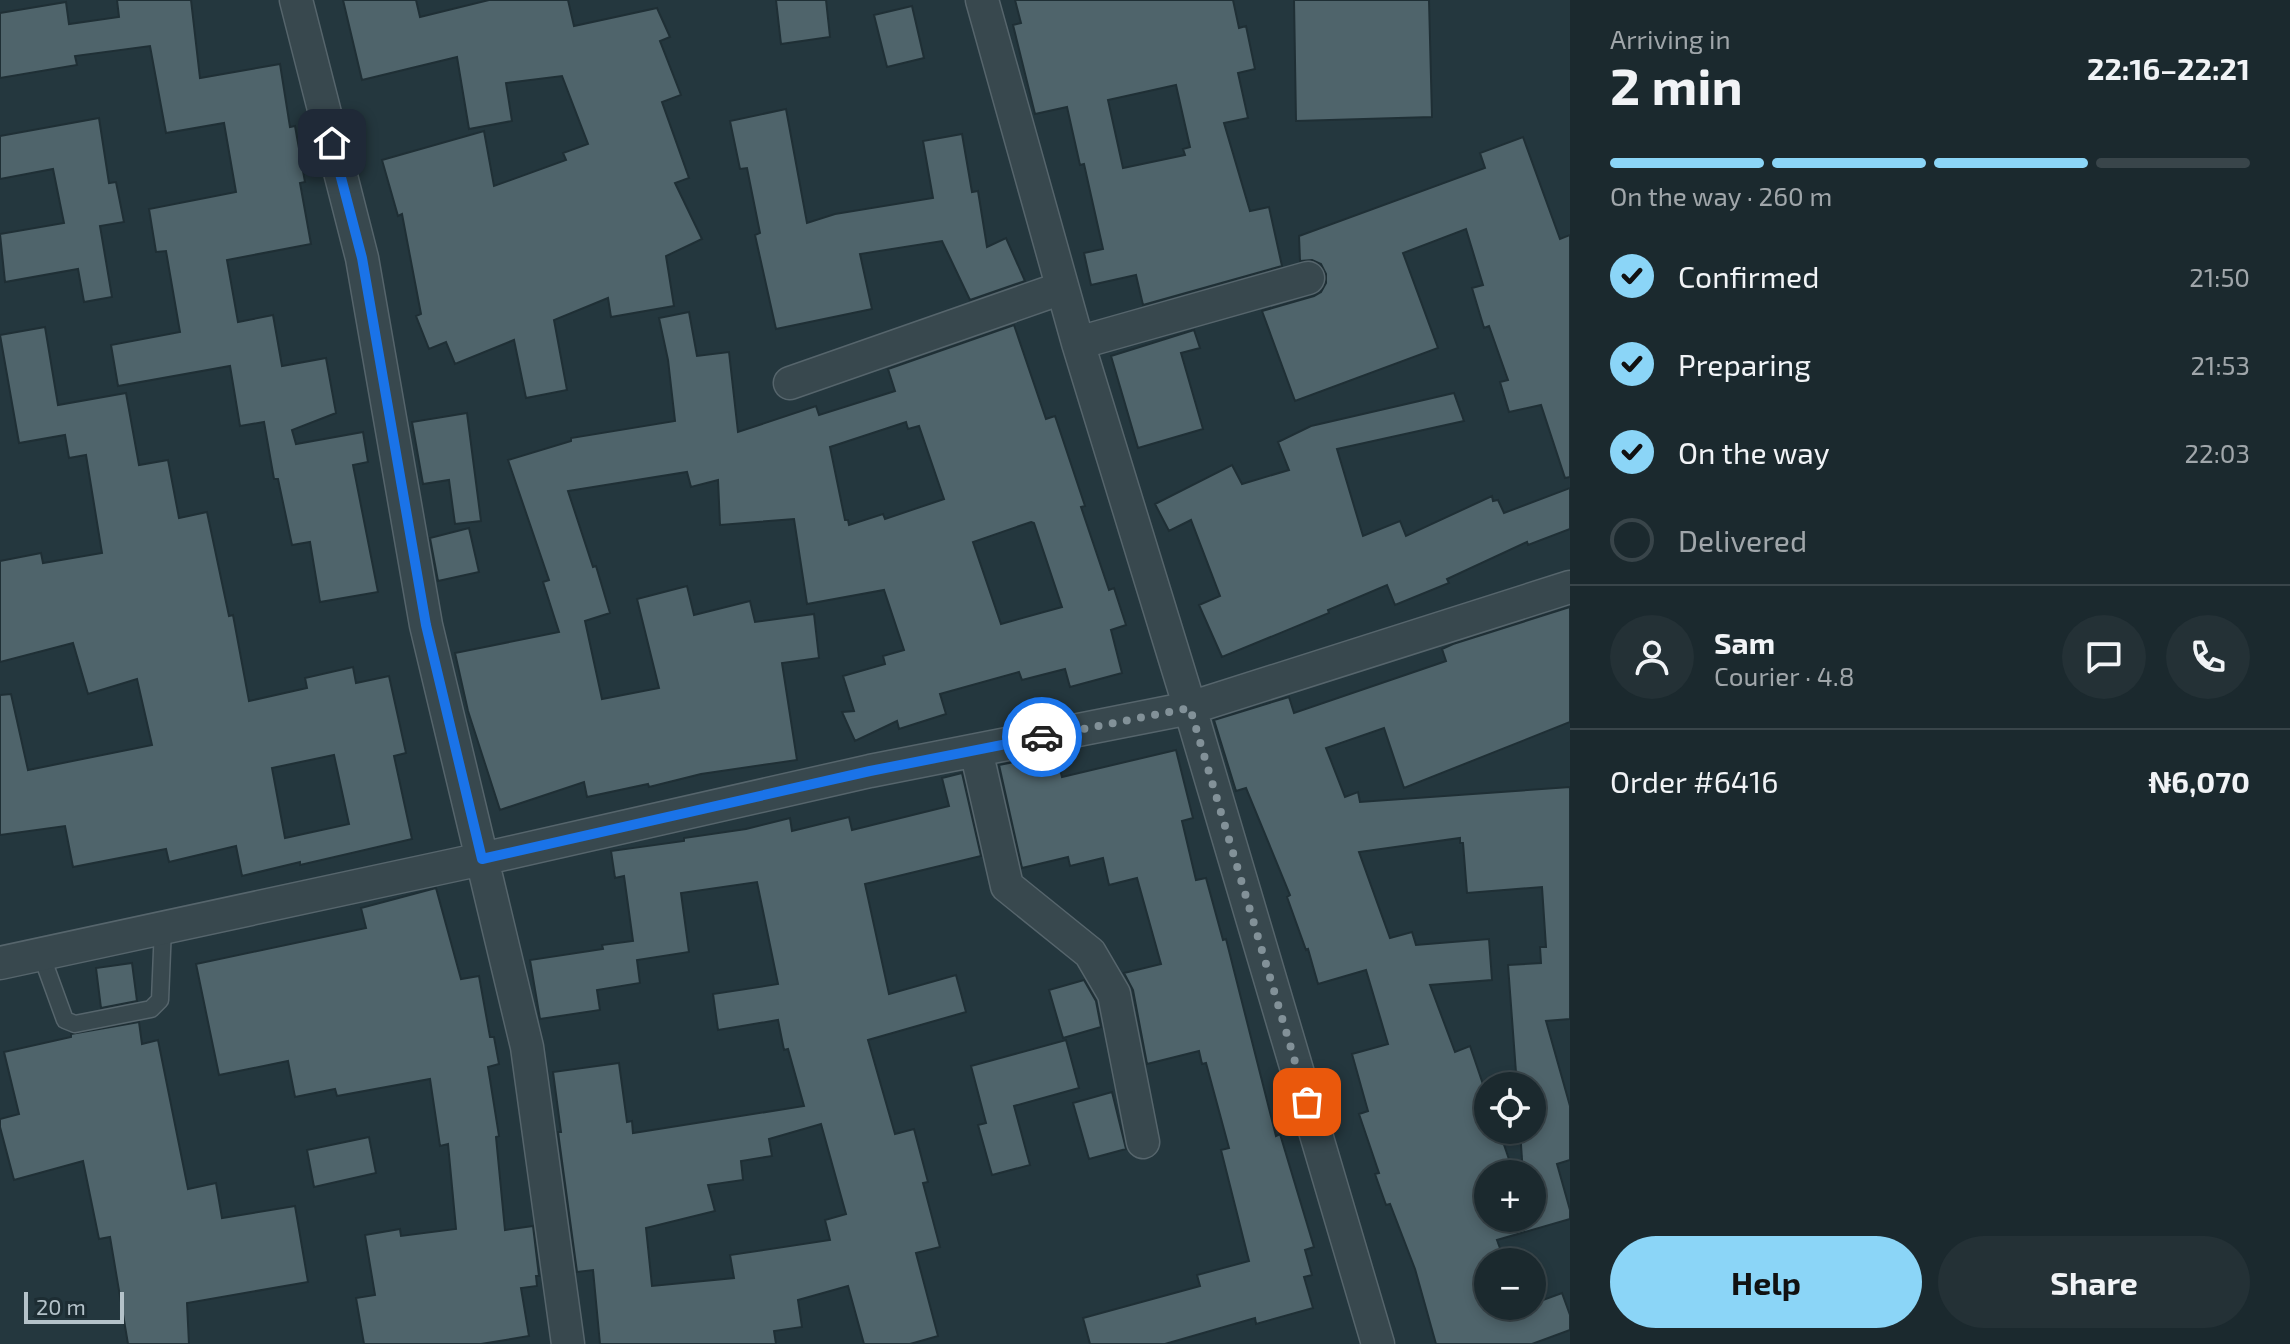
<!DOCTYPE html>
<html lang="en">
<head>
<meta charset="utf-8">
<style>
	:root { --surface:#1b292e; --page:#243136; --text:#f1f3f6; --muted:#a0a6aa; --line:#39454a; --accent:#8bd5f7 }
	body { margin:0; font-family:"Exo 2",sans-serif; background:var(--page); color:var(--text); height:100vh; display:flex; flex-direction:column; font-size:30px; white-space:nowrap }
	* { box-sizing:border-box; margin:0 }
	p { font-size:26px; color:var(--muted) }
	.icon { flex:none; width:44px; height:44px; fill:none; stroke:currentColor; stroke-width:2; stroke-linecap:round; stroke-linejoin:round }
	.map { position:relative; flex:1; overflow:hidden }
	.side { display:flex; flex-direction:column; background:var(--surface); width:720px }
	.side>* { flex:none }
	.buttons { position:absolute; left:1474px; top:1072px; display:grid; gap:16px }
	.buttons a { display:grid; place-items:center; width:72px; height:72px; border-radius:50%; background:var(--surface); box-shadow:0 4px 12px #0003,0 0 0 2px var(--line); font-size:40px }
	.scale { position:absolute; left:24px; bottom:20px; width:100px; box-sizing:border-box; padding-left:8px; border:4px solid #b4c2c9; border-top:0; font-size:22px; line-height:28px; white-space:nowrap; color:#b4c2c9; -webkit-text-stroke:6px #1d2d33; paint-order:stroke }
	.pin { position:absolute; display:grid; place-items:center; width:68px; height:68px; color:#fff; margin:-34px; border-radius:16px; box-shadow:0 4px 12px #0006 }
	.courier { position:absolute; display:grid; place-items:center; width:80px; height:80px; margin:-40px; border:6px solid #1a73e8; border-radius:50%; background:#fff; color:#222; box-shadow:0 2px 10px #0007 }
	.headline em { font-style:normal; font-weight:700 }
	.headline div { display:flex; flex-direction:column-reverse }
	.headline { display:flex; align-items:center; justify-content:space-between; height:136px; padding:0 40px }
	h1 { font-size:52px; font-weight:700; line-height:60px }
	.bar { display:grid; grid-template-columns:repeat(4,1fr); gap:12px 8px; align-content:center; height:96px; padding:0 40px }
	.bar i { height:10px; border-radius:6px; background:var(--line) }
	.bar .current { background:var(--accent) }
	.bar p { grid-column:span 4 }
	.line { display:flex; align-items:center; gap:20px; padding:0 40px; border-top:2px solid var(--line) }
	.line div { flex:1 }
	.round { display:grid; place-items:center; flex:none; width:84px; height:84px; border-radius:42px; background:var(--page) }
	ol { padding:0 40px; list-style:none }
	li { display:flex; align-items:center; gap:24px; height:88px }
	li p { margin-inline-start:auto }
	li .icon { padding:8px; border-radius:50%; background:var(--accent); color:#111; stroke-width:4 }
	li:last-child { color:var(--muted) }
	li i { width:44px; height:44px; border:4px solid var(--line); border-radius:50% }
	.action { display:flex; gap:16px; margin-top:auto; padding:16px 40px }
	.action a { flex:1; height:92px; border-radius:48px; background:var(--accent); color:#111; font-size:32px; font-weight:700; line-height:92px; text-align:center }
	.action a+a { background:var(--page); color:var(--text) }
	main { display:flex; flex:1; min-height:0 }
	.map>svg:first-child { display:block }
</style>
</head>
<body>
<main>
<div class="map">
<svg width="1570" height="1344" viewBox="0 0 1570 1344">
	<rect width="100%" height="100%" fill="#24373e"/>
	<path fill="#4f646b" stroke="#1f2f35" stroke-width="2" fill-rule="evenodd" d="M117,0H191L200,78L280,64L290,127L295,126L305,182L300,183L311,244L227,260L238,322L273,315L282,366L326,358L336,413L292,430L296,444L363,432L368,462L353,465L378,592L320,602L310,542L292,545L278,479H274L264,422L240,426L230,366L118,386L111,345L180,332L166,251L156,252L149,209L236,192L224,123L166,133L150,46L75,56L77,65L0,78V13L66,2L69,24L119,17Z
		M343,0H416L420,17L489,0H568L574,26L657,8L670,37L660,41L681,95L662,102L689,178L675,183L702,239L666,256L674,306L611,317L608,298L554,320L567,390L526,398L514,340L455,364L446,342L429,349L416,316L421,314L402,214L398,216L382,160L484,131L494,186L566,160L563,153L588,144L562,76L506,83L512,121L469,129L457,57L362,80Z
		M776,0H826L830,37L781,44Z
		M1015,0H1233L1239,28L1246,26L1255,69L1238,73L1248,118L1224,123L1250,211L1269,207L1282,266L1143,305L1136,275L1091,285L1084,253L1103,249L1084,164L1080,165L1067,107L1035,114L1013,25L1021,23ZM1176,85L1190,147L1183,149L1185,155L1123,168L1108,100Z
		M1294,0H1429L1432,117L1296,121Z
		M912,6L924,58L887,67L874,15Z
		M786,109L807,223L835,214L933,198L923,141L962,134L972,192L978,191L987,247L1006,238L1025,281L970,300L942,241L860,254L872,309L776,329L755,235L760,233L747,168L740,169L730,121Z
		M99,118L109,183L116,182L124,222L100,226L112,297L84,302L78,269L5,282L0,234L64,223L53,169L0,179V136Z
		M1523,137L1560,239L1570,235V477L1565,478L1541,405L1509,412L1500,382L1508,380L1489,326L1484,328L1472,288L1483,285L1466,229L1403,253L1438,348L1295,401L1262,311L1314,296L1321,292L1326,283V274L1321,264L1312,260L1300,261L1299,236L1485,168L1480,153Z
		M689,312L697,356L729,352L738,432L816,406L819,415L895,391L888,369L1014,325L1046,419L1055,416L1085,506L1081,507L1109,590L1114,588L1126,625L1111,630L1122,673L1070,687L1065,669L1022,680L1019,672L940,694L946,714L899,729L897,721L855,741L842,712L854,711L843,676L885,664L883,656L904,650L884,590L807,604L794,519L720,525L718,480L691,487L687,472L568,491L593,567L596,566L610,613L585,621L602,699L659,688L637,599L687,586L694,615L750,601L755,622L814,614L819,658L782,663L797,760L701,774L649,787L648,784L587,797L584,782L500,810L468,711L455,653L559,632L543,582L549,580L508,460L571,441V438L675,421L668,360L659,318ZM906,422L908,429L919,426L944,499L885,519L883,514L849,525L848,520H845L830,447ZM1031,522L1034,523L1062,607L1001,624L973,542Z
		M45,327L58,405L126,393L139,465L168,460L179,518L207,512L229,616L233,615L249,701L307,688L305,678L353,667L356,683L389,676L406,753L394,756L412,839L300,865V862L242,876L236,846L169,862L166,849L73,867L65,826L0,835V695L11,694L28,770L152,745L137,679L88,694L73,643L0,662V561L41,553L43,563L102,553L86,455L69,458L65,435L19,443L0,335ZM334,755L349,824L285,838L272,768Z
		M1194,330L1200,348L1181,353L1203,429L1138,448L1111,356Z
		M1454,393L1464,421L1337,449L1363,536L1400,521L1406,536L1492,496L1493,501L1498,500L1504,513L1570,488V529L1528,545L1527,542L1447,579L1449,583L1395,605L1387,585L1328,610L1329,613L1222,657L1199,605L1220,596L1191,520L1169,531L1155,504L1232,465L1242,484L1289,470L1278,442L1311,426Z
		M467,413L481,521L455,524L449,480L423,484L412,422Z
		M469,528L479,572L438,581L430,538Z
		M1570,607V722L1404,788L1384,728L1326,748L1345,797L1358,792L1360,802L1570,787V1019L1546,1021L1570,1106V1160L1557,1164L1570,1210V1219L1497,1240L1505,1262H1488V1306L1521,1308L1562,1293L1570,1315V1330L1532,1344H1436L1415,1269L1390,1204L1386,1205L1375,1174L1379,1173L1359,1114L1368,1111L1352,1054L1388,1044L1366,970L1318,984L1308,949L1306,950L1287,897L1290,895L1246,788L1236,791L1214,720L1289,697L1294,713L1446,661L1442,649L1453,644ZM1460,838V843H1463L1467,893L1542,887L1546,947H1540L1541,963L1508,965L1517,1086H1532V1130H1520L1523,1174H1532V1218H1488V1174H1514L1499,1130H1488V1099L1470,1046L1455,1052L1430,985L1492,980L1489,939L1416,945L1412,932L1390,938L1359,852Z
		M1176,750L1193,818L1182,821L1196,880L1206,878L1223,940L1226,939L1276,1136L1280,1134L1314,1247L1305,1250L1312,1275L1304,1277L1313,1308L1256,1324L1255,1318L1165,1344H1090L1083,1318L1200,1286L1197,1275L1249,1261L1221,1150L1229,1148L1206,1063L1202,1064L1199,1051L1147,1064L1133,990L1124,973L1161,964L1137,878L1109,885L1103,858L1070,866L1068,857L1022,868L999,765L1056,754L1062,777Z
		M962,773L981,856L865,884L889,994L956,975L966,1012L868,1040L895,1134L914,1129L928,1182L923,1183L940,1247L916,1253L938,1336L910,1344H864L848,1286L798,1300L802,1327L774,1331L776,1344H600L593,1270L577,1272L558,1132H561L553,1072L619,1063L627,1122L632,1121L633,1133L804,1106L788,1049L784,1050L778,1020L718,1030L713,994L778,984L757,882L681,893L689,952L637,960L640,983L597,990L600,1010L540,1019L530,960L603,949L602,945L633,941L624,876L615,878L611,851L684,841V838L746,829L790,818L792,831L849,817L852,830L949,806L942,778ZM821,1124L846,1214L825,1220L830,1240L730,1255L734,1278L652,1286L646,1228L715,1211L708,1185L743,1180L741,1161L772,1156L769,1139Z
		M436,888L461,979L479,976L490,1037H494L499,1064L488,1067L499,1136L496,1137L505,1230L533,1226L539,1276H536L537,1286L521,1288L529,1336L481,1344H364L356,1298L375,1295L365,1235L400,1229L401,1236L456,1229L448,1144L440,1146L430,1079L337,1096L335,1089L295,1097L288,1061L219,1075L196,964L366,928L361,908Z
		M132,963L137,1001L101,1008L96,968Z
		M1084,980L1096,1001L1101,1027L1063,1038L1049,990Z
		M139,1022L142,1044L158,1040L188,1189L216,1183L222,1218L295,1206L308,1282L187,1303L189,1344H128L110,1237L99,1239L83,1161L14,1180L0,1127V1119L19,1114L4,1052L71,1037V1034Z
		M1066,1040L1079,1088L1014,1106L1030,1165L992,1175L978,1125L986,1123L971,1066Z
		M1112,1092L1126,1149L1089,1159L1073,1103Z
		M369,1137L376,1173L314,1187L307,1150Z"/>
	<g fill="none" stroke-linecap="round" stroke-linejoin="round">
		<g stroke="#56656c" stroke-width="19">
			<path id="service" d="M41,954L65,1020L75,1024L151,1009L160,1000L163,927"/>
		</g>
		<g stroke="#56656c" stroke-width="35">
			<path id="minor" d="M296,0L362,258L426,625L527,1047L568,1344
				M982,0L1078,343L1190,708L1378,1344
				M1078,343L1308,278
				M790,383L1062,288
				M976,750L1007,886L1090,953L1114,994L1143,1142
				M0,963L482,859L870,771L1190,708L1570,587"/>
		</g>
		<use href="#service" stroke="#38484e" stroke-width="16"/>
		<use href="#minor" stroke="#38484e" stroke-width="32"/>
	</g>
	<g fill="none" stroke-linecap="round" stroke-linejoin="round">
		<path stroke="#829198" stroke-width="8" stroke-dasharray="0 14.4" d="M1042,737L1190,708L1307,1102"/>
		<path stroke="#1a73e8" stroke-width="10" d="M332,143L362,258L426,625L482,859L870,771L1042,737"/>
	</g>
</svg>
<div class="buttons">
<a><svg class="icon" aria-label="locate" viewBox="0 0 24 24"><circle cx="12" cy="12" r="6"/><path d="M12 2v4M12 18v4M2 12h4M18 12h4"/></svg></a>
<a>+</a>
<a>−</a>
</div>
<div class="scale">20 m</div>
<div class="pin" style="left:1307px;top:1102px;background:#ea580c"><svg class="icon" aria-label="bag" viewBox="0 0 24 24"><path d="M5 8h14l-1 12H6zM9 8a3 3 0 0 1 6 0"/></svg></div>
<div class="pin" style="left:332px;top:143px;background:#1f2937"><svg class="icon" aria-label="home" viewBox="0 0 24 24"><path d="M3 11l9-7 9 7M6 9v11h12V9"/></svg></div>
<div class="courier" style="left:1042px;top:737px"><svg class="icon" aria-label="car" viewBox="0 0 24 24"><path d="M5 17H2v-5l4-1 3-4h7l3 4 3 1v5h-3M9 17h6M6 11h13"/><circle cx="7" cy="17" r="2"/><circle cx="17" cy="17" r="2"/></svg></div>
</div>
<section class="side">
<div class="headline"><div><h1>2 min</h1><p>Arriving in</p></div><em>22:16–22:21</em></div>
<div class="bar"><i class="current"></i><i class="current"></i><i class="current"></i><i></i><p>On the way · 260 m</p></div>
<ol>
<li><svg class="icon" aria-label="check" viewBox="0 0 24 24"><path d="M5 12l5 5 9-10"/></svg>Confirmed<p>21:50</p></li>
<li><svg class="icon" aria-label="check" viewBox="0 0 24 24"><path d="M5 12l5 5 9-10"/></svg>Preparing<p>21:53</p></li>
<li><svg class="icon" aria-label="check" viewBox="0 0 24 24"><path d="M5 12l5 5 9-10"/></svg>On the way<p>22:03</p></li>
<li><i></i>Delivered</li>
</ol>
<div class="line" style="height:144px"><a class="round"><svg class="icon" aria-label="person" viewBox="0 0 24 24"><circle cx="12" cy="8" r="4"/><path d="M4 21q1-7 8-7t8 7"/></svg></a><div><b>Sam</b><p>Courier · 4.8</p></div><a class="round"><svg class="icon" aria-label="chat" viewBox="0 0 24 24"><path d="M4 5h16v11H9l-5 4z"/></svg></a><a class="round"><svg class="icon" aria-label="phone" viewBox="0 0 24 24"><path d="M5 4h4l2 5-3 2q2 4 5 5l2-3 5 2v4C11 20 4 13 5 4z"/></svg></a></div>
<div class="line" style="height:104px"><div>Order #6416</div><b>₦6,070</b></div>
<div class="action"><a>Help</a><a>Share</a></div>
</section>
</main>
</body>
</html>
